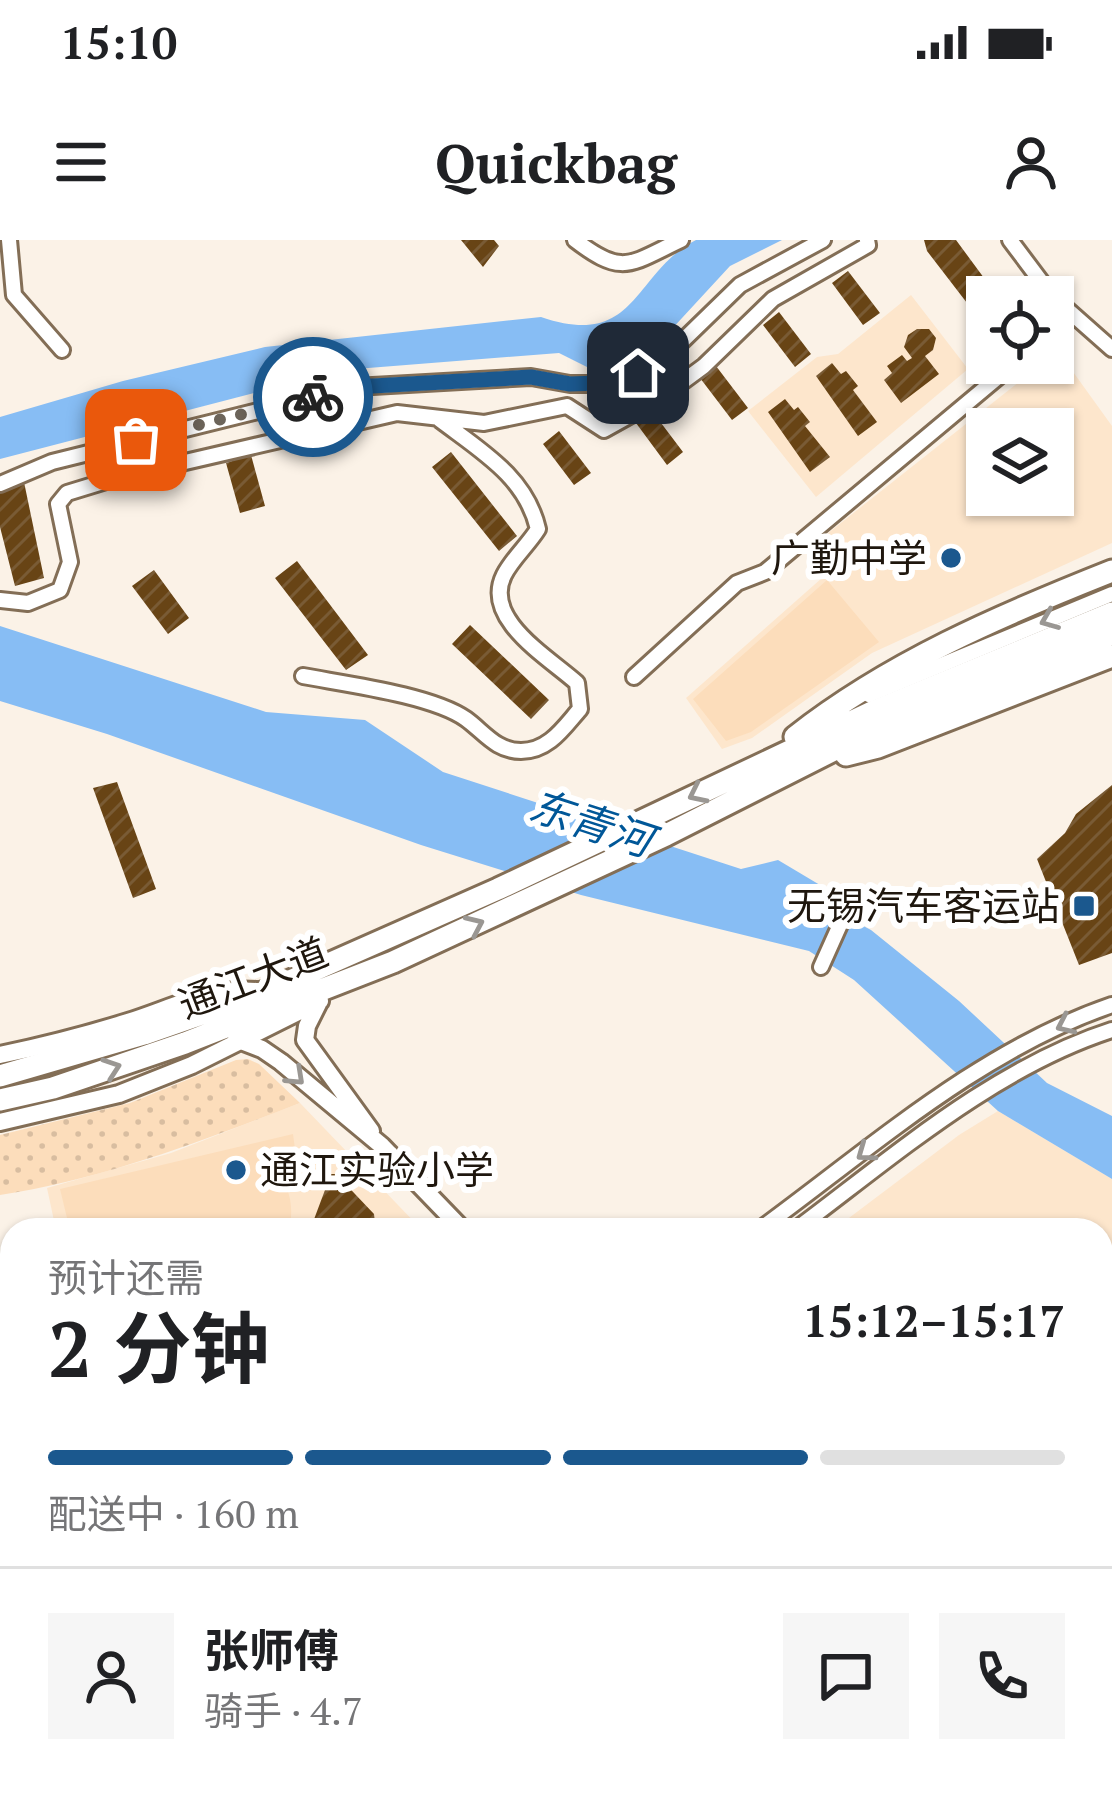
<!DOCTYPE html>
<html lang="zh">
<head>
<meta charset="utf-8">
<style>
	:root { --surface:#fff; --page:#f6f6f6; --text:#202124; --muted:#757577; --line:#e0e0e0; --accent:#1b588e }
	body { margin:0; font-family:"PT Serif","Noto Sans SC",serif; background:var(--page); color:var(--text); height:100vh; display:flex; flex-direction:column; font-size:45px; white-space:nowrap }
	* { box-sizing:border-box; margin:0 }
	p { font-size:39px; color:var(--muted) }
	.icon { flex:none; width:66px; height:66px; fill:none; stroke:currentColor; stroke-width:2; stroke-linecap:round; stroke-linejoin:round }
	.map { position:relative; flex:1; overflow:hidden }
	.sheet { position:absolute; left:0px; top:978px; width:1113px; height:588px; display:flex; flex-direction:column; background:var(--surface); border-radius:36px 36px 0 0; box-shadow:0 3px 9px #0004 }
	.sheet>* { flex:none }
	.buttons { position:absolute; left:966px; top:36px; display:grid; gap:24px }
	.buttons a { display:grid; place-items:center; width:108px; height:108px; border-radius:0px; background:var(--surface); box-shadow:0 3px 9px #0004; font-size:60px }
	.pin { position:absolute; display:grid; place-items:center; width:102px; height:102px; color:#fff; margin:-51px; border-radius:24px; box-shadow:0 6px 18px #0006 }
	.courier { position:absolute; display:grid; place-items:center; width:120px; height:120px; margin:-60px; border:9px solid #1b588e; border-radius:50%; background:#fff; color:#222; box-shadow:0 3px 15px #0007 }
	.overview em { font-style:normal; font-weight:700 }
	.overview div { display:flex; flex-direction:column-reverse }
	.overview { display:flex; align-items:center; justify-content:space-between; height:204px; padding:0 48px }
	h1 { font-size:78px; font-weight:700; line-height:90px }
	.bar { display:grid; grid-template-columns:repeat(4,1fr); gap:18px 12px; align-content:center; height:144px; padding:0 48px }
	.bar i { height:15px; border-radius:9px; background:var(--line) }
	.bar .current { background:var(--accent) }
	.bar p { grid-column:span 4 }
	.line { display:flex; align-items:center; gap:30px; padding:0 48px; border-top:3px solid var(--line) }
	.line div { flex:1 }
	.round { display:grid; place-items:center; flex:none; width:126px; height:126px; border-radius:0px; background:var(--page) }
	.status { display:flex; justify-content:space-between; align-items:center; height:84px; padding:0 60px; background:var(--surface); direction:ltr }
	.status svg { height:33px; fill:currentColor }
	header { display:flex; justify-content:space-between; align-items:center; height:156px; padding:0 48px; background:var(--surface); font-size:54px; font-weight:700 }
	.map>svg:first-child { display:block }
</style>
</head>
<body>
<div class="status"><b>15:10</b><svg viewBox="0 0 49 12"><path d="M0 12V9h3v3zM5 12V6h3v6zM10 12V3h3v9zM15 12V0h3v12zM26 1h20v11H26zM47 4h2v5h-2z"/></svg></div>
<header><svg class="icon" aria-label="menu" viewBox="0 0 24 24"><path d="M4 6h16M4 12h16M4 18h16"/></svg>Quickbag<svg class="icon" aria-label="person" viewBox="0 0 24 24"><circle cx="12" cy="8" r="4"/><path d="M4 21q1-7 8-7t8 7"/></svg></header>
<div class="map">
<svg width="1112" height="1566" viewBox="0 0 1112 1566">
	<defs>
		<pattern id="garden-dots" width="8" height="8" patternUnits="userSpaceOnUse" patternTransform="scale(3)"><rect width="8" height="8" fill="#fcddbb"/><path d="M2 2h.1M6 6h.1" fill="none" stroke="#d8bda0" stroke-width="1.8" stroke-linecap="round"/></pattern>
		<pattern id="building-hatch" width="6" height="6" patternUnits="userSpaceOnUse" patternTransform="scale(3)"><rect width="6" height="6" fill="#684415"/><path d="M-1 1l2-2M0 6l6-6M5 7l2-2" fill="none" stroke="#795b35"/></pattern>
	</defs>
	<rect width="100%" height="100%" fill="#fbf2e7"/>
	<path fill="#fde6cc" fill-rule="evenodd" d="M911,55L968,129L816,257L748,171L817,117L838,114Z
		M1058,111L1112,186V303L872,413L752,498L722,509L686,458L831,330L813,305L1043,123H1053V115ZM987,189H1053V255H987Z
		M300,863L422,990H56L47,948L171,913Z
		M998,871L1112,939V1152L1101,1154V990H833L959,895Z
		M489,1554H783L785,1566H497Z"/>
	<path fill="#fcddbb" d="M827,340L879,402L751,492L726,501L693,459Z
		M293,894L295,909L264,917C286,939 296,958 289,990H66L67,978L60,949Z"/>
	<path fill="url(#garden-dots)" d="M248,819L259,824L300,863C202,901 104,939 0,955V895L130,863L236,820Z"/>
	<path fill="#87bdf4" d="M696,0H782L730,26L670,91L611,125L591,129L559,113L343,130L0,219V177L123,141L265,107L541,77C638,110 632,33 696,0Z
		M0,386L266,472L365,480L443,532L741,629L778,620L825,648L835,671L871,690L959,761L1047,843L1112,876V939L998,871L854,740L809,711L581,655L421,605L107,494L0,461Z"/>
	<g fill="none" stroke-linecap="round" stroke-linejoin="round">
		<path stroke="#87bdf4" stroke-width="24" d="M1101,1190L1112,1187
			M0,1424L12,1422
			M149,1554L154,1566"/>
	</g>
	<path fill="url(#building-hatch)" d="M461,0H494L499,6L483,27Z
		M924,0H956L998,57H987V89L927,11Z
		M848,31L880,73L863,85L832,43Z
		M779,72L811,114L795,127L763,85Z
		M917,89H929L936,98L933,110L925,116L939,134L901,163L884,140L892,133L887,126L902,115L907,121L912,118L904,107L908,95Z
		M832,123L841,134L846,131L858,146L853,150L877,182L858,196L816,136Z
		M716,126L748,168L732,180L700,138Z
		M785,159L794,170L798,167L810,182L805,186L830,217L810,232L768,172Z
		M652,171L683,212L667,225L636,183Z
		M559,191L591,233L574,245L543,204Z
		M451,212L517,296L499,311L432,227Z
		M251,215L265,266L240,273L226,223Z
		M24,242L44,338L15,346L0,287V249Z
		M297,321L368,415L346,430L275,338Z
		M154,330L189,378L168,394L132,346Z
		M470,385L549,460L531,479L452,404Z
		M117,542L156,649L133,658L93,548Z
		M1112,545V713L1079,725L1037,619L1065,593L1076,574Z
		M331,934H336L374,974L375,983L367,990H310Z"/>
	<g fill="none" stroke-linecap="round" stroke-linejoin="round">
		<g stroke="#836e56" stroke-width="20">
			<path id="minor" d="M9,0L14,55L62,110
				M575,0C623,37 630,24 681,0
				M1010,0L1052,56L1112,109
				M1053,92L1072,76
				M319,155L326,189
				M303,159L311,192
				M0,244L52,222L355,147L531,137L570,144H600L637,133L669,114L740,45L823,0
				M0,360L28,363L60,350L70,322L58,264L67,253L116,238L397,173L484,183L567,166L604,190L658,160L704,126L773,59L868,5L867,0
				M303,436C345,444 432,455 466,479C484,492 496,511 521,511C549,511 564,487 580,469L577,443C548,417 482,379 504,335C512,319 528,305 538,289C526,237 481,211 440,180
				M634,437L737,343L765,332L1015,123
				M869,455L1112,354
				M821,727L843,678
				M759,990C870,909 980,810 1112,765
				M795,990C893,917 994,828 1112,790
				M0,1302L12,1299
				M0,1324L12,1321
				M998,1554L1019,1566"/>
		</g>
		<g stroke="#836e56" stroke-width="22">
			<path id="major" d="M319,762L307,786L305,800L371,891
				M236,799L262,809L281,822L382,906L463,990
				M0,815C43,806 86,795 128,782C173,768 216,744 264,752
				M0,882L119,854L192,825L320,761
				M817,1554L818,1566"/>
		</g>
		<g stroke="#836e56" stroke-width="27">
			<path id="highway" d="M795,497C889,423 1001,375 1112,331
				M846,515L878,507L1112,416
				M0,836L144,794L265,752L498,649L872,472L1112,373
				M0,860L53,848L185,803L393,722L666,595L883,485L1112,394"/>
		</g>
		<use href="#minor" stroke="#fff" stroke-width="14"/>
		<use href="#major" stroke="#fff" stroke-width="16"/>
		<use href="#highway" stroke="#fff" stroke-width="21"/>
	</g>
	<defs><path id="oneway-chevron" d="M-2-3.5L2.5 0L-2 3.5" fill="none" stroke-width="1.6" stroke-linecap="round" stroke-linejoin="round" transform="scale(3)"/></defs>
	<g stroke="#9a9793">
		<use href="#oneway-chevron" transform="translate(1049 380) rotate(158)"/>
		<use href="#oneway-chevron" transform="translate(697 554) rotate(154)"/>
		<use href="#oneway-chevron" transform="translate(475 685) rotate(-24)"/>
		<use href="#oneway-chevron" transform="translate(1065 785) rotate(155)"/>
		<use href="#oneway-chevron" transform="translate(112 828) rotate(-19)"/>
		<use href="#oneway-chevron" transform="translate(296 837) rotate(43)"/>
		<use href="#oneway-chevron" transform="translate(865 913) rotate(144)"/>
	</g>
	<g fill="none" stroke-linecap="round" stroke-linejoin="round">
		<path stroke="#6c645a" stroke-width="12" stroke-dasharray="0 21.6" d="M136,200L313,157"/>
		<path stroke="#1b588e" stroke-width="15" d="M313,157L355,147L531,137L570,144L599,143L638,133"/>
	</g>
	<g fill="#1b588e" stroke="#fff" stroke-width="4.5">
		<circle cx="951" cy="318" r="12"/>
		<rect x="1072" y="654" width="24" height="24" rx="6"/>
		<circle cx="236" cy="930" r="12"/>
	</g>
	<g text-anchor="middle" stroke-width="12" stroke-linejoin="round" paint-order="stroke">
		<g font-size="39" fill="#1f170e" stroke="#fff" text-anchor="end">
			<text x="927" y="332">广勤中学</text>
			<text x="1060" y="680">无锡汽车客运站</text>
			<text x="260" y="944" text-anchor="start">通江实验小学</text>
		</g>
		<g font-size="39" fill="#1f170e" stroke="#fff">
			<text transform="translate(253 738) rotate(-21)" y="14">通江大道</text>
		</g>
		<g font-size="42" font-style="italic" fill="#005798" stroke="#fff">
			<text transform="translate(591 583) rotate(18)" y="15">东青河</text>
		</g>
	</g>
</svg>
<div class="buttons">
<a><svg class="icon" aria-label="locate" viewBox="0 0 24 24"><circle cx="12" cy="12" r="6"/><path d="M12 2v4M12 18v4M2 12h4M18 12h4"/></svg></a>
<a><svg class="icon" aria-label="layers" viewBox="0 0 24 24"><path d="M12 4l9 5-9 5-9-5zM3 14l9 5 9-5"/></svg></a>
</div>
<div class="pin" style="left:136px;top:200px;background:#ea580c"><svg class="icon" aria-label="bag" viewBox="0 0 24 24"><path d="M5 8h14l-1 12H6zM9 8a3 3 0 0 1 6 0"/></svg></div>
<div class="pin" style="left:638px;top:133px;background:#1f2937"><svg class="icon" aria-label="home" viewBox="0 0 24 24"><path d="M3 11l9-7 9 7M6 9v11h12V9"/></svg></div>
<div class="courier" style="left:313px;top:157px"><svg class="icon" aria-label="bike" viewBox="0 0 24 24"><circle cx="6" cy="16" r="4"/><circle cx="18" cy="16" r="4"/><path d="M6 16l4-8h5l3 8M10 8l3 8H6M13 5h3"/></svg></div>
<section class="sheet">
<div class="overview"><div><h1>2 分钟</h1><p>预计还需</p></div><em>15:12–15:17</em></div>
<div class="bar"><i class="current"></i><i class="current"></i><i class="current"></i><i></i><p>配送中 · 160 m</p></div>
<div class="line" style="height:216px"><a class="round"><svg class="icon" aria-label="person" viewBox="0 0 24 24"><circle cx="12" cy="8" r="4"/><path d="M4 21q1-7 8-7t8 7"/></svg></a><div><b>张师傅</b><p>骑手 · 4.7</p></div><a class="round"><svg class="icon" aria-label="chat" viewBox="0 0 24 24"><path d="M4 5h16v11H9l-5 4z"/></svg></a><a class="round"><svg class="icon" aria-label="phone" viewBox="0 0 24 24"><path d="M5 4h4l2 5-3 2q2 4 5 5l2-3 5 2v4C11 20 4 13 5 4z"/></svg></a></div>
</section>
</div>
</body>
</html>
